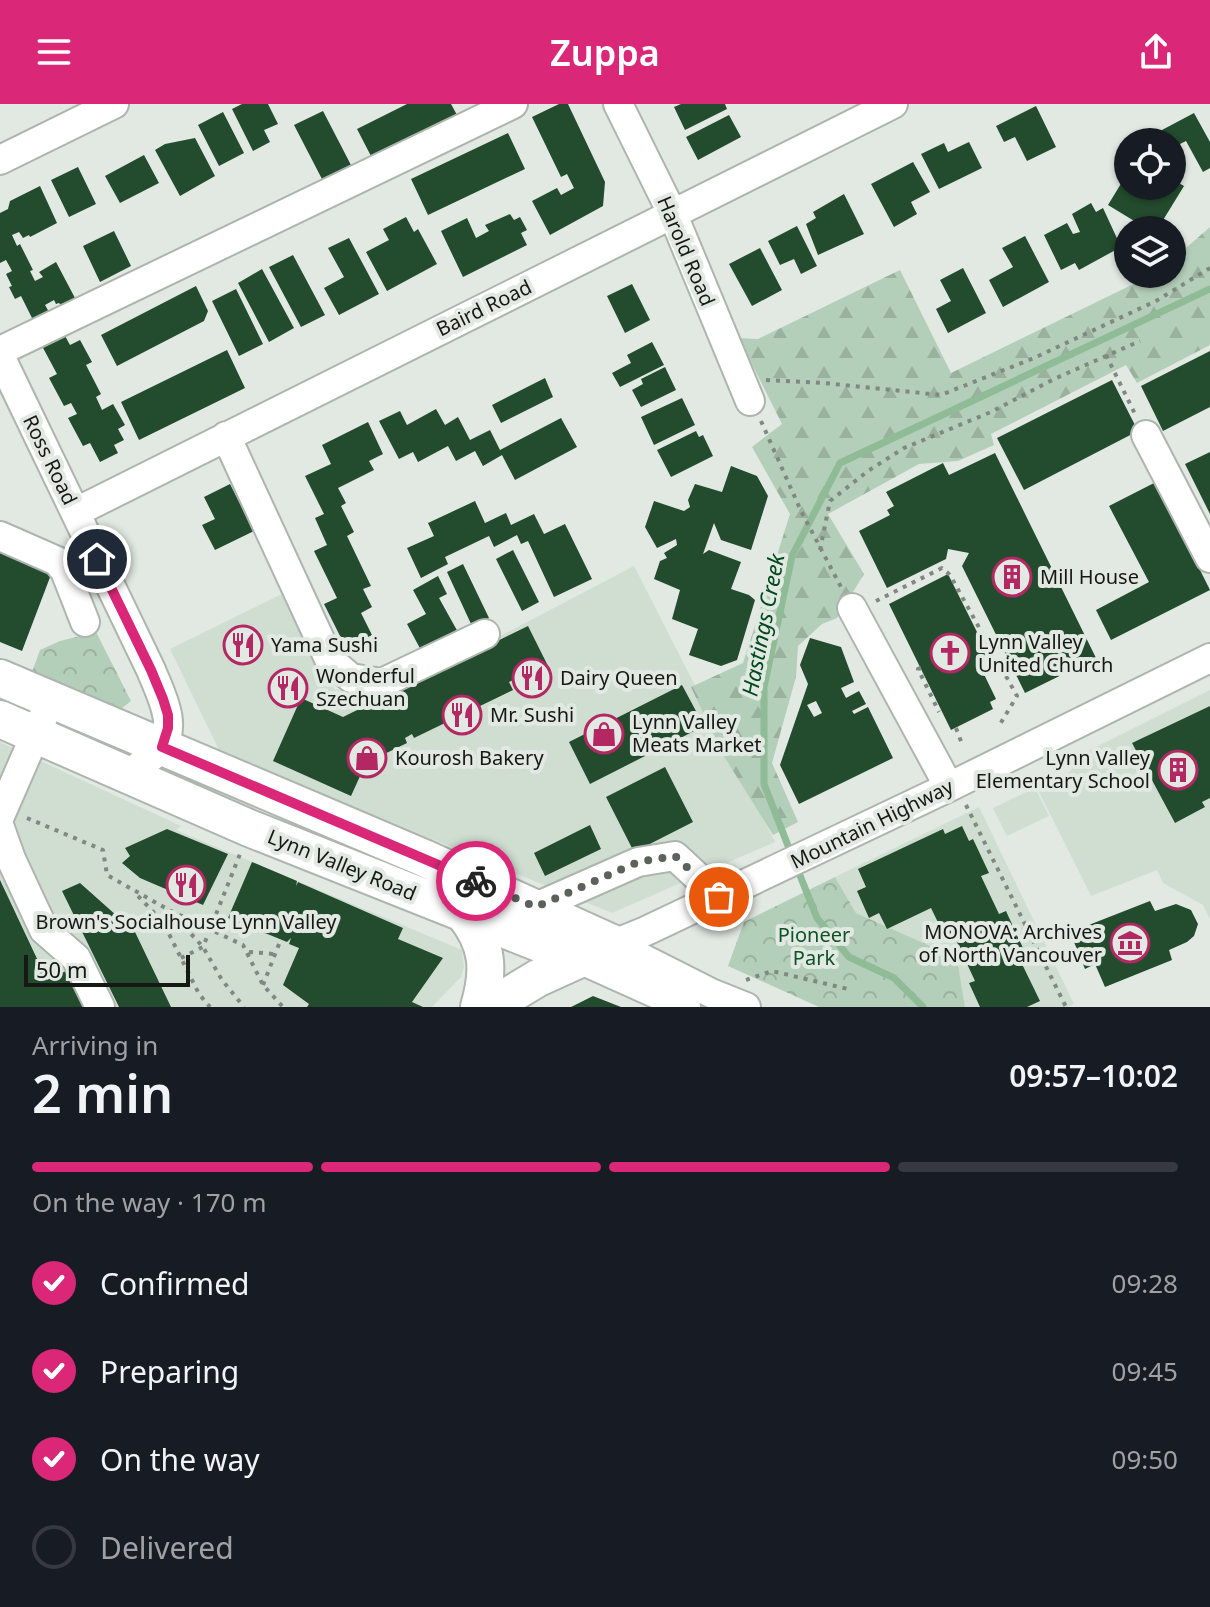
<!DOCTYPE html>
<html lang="en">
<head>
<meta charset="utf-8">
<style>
	:root { --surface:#171b24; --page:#20242c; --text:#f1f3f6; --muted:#9ea1a6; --line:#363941; --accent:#db2777 }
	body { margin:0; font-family:"Noto Sans",sans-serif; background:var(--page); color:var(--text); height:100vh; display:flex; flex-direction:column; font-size:30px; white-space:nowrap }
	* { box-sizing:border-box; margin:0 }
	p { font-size:26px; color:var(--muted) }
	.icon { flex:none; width:44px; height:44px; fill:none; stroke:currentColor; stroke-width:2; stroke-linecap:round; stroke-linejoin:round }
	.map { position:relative; height:903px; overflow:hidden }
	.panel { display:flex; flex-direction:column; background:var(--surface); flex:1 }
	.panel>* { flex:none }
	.tools { position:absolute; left:1114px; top:24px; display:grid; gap:16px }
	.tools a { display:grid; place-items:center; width:72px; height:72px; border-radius:50%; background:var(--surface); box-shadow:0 2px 6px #0004; font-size:40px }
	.scale { position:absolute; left:24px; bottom:20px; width:166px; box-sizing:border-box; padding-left:8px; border:4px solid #161816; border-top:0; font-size:22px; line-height:28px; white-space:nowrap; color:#161816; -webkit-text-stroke:6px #e1e9e2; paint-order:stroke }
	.pin { position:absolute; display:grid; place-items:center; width:68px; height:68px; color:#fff; margin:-34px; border:4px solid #fff; border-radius:50%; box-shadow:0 2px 8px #0007 }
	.courier { position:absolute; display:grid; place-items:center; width:80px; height:80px; margin:-40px; border:6px solid #db2777; border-radius:50%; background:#fff; color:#222; box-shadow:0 2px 10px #0007 }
	.head em { font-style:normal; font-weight:600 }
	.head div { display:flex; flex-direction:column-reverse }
	.head { display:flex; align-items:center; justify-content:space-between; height:136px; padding:0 32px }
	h1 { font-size:52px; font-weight:600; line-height:60px }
	.bar { display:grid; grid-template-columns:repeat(4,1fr); gap:12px 8px; align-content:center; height:96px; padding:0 32px }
	.bar i { height:10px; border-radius:6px; background:var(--line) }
	.bar .current { background:var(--accent) }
	.bar p { grid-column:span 4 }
	ol { padding:0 32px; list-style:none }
	li { display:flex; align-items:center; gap:24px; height:88px }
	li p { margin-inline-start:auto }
	li .icon { padding:8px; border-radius:50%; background:var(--accent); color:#fff; stroke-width:4 }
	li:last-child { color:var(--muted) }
	li i { width:44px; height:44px; border:4px solid var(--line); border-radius:50% }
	header { display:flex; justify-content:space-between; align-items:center; height:104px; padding:0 32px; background:var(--accent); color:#fff; font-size:36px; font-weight:600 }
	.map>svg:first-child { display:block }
</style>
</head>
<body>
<header><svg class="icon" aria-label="menu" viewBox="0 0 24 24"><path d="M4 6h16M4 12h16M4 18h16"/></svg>Zuppa<svg class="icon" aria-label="share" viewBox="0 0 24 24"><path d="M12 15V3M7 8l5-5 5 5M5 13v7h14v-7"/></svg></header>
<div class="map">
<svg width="1210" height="903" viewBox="0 0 1210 903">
	<defs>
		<pattern id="forest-firs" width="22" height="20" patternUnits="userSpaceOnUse" patternTransform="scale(2)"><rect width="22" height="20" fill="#b4cfb9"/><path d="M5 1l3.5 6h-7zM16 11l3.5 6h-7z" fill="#9ab19e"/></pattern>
		<pattern id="park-crowns" width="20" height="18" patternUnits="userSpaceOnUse" patternTransform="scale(2)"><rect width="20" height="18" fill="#b4cfb9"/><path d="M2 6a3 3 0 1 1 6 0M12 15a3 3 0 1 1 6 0" fill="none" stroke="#9ab19e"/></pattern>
	</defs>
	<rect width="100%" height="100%" fill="#e1e9e2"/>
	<path fill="#d0ded2" d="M634,462L775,738L612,809L220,648L170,545L284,489L335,586L392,589Z
		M1210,586V815L1203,801L1163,779L1157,766L1091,792L1037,684L1071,667L1076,653Z
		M0,638L181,722L176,726L462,846L464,863L461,873L432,903H0Z
		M1035,684L1049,712L1007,732L993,704Z
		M979,703L1074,900L1068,903H965L957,854L856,809L835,773Z"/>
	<path fill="url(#forest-firs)" d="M1210,123V241L1137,279L1126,261L991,330L994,341L958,357L919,360L828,410L864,470L837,514L822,520L798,542L796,573L772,659L798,718L773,731L722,649L691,583L743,559L790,410L752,343L782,320L739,234L758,235L900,166L951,269L1154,170H1172V156Z"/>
	<path fill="url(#park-crowns)" d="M96,528L131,597L121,605L104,608L32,568L40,546L60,537Z
		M835,773L856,809L957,854L965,903H819L728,862L744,818Z"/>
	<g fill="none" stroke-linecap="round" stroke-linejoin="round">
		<path stroke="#8fbb97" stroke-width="7" d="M792,752L764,680V583L792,452L840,359L1210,185
			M797,764L817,814L849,853L894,874L923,903"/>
	</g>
	<path fill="#234b2d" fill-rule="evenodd" d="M242,0H268L278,20L264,26L270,38L253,47L232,5Z
		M407,0H451L457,11L372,54L357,25Z
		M559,0H568L605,78L603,102L550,131L532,97L557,84L561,91L574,84L567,70L561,73L532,13Z
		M681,0H725L727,5L685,26L674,3Z
		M1036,2L1056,43L1027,57L1015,33L1004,38L996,22Z
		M323,7L352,63L323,77L294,21Z
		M223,8L244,49L219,62L198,21Z
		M1194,9L1210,38V64L1203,68L1186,37L1172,44V38H1168L1162,26Z
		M729,11L741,33L698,56L686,33Z
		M508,29L525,65L428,111L411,75Z
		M195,34L215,72L180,92L155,46L165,40Z
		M969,38L982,64L939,85L921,50L944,39L948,48Z
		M144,51L159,79L120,99L105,72Z
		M913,58L930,88L911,98L917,110L894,123L871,80Z
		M78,63L96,100L69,113L51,76Z
		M1172,75L1184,82L1157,126H1149L1108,101L1122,78L1133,85L1134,82H1172Z
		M40,82L57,119L30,133L29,131L23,134L19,128L12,131L17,142L20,140L33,166L30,167L35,177L43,173L39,168L56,158L75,194L61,201L59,199L56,200L54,196L45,201L49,208L33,216L21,192L15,195L9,183L12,182L6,170L12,167L6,156L0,159V109L8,105L10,97Z
		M844,90L864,130L818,151L806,120L816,114L813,108Z
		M1091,99L1096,108L1103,104L1121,143L1079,166L1075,159L1061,166L1044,131L1067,119L1073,130L1080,128L1072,110Z
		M510,110L514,116L520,113L527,126L521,129L527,141L463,173L441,127L467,114L476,134L489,127L485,121Z
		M406,113L414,128L418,125L437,160L387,187L366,148L389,136L383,125Z
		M797,122L817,162L801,170L794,155L780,161L768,137Z
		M114,127L131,162L100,178L83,142Z
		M1025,132L1049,178L1003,203L989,176L1013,163L1002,144Z
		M349,134L379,190L339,211L324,184L344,173L328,144Z
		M760,144L782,186L752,202L729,160Z
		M293,151L325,211L301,223L269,163Z
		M963,164L986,209L948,229L936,205L951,197L940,176Z
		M262,165L294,224L269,238L238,179Z
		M632,180L650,216L625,229L607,192Z
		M196,182L208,207L204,217L117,262L101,231Z
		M236,185L263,240L239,252L212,197Z
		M64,230L70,241L80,236L92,258L86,261L101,290L96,293L102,306L113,300L125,321L118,325L124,336L114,341L118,349L100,358L90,339L83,342L68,314L77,310L71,299L64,302L49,274L57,270L42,242Z
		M652,238L664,261L620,283L612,269L631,259L627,251Z
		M227,246L245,284L139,336L121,298Z
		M1210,247V303L1163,327L1141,282Z
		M665,263L676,286L641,303L632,286L643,280L641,275Z
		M545,274L553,293L501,319L492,301Z
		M1112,276L1138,327L1024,386L997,334Z
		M682,294L695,321L654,341L641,313Z
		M436,305L445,321L458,313L470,336L490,326L500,346L561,314L577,343L515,376L502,351L483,362L475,347L456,357L448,342L418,358L413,348L399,355L379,317L400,307L407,321Z
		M368,318L383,350L369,357L374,366L338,384L346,399L341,402L354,428L347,432L371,482L363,485L372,503L361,509L372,531L346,544L324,500L337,494L314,447L327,441L315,414L324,410L305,372L331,360L322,341Z
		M696,327L699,333L703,331L713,352L671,373L657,346Z
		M1210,348V410L1185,360Z
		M995,349L1096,554L1025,589L962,462L969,449L948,445L946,455L887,484L859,427L890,411L887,406L894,402L886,388L943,359L949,371Z
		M731,362L757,372L768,392L751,446L721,436L714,419L703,450L709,446L741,458L731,485L749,491L755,496L737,556L721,562L689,551L698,525L672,515L680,486L654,475L660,457L667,454L664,449L677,441L676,435L657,444L645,423L654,397L684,407L690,403L688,396L695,380L722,388Z
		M1156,378L1210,486L1111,536L1096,506L1149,478L1109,402Z
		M230,380L254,427L215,446L202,421L215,415L204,393Z
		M475,397L485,419L506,409L511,421L534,410L544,430L565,420L592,475L554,493L528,437L521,440L517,431L494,443L489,432L445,453L448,460L421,474L407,444L434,432L428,419Z
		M0,445L52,468L22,547L0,538Z
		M513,446L539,498L522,507L496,455Z
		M463,460L489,514L472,522L447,468Z
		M948,470L990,554L979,560L996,595L990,598L993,605L951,626L889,500Z
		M438,472L447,490L439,494L459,530L423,550L407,520L426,510L413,486Z
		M528,522L551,568L521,582L517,574L509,578L513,586L414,634L412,630L405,634L407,639L366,659L351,692L273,657L301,594L343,613Z
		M810,534L841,543L854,578L841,584L846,594L859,587L866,600L852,607L854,610L868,603L893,654L799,700L780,661L808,580L800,561ZM816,597L822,609L814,613L807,601Z
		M682,581L704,622L590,680L569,638Z
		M1210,602V694L1202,698L1205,703L1175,719L1132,639Z
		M665,663L693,718L634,748L606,693Z
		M590,721L601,745L545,772L534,749Z
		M962,722L969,737L973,735L989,769L981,772L999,810L1006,807L1028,855L1021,858L1040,897L1027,903H980L969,879L975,877L955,834L947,837L931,804L887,825L879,809L869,814L857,787L866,783L858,765L943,725L945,730Z
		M167,725L228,750L203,801L140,774L122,759L130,752L125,744Z
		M252,758L297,777L296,782L298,778L403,824L398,835L443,854L412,898L423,903H307L309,900L283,881L299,844L289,840L291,834L287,838L228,814Z
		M0,776L47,876L70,865L89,903H0Z
		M80,779L135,828L171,903H119L62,787Z
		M1150,797L1155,807L1176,800L1191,806L1198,820L1194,832L1187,838L1169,846L1172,856L1105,883L1095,860L1085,865L1074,838L1085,834L1081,824Z
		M593,892L621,903H571Z"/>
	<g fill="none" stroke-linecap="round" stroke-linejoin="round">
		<g stroke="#adb5ae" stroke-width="32">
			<path id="minor" d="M618,0L673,111L750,297
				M0,56L114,0
				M0,247L513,0
				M0,252L151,566C160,589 179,622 160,645C151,654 139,662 130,669
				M1146,331L1210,454
				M226,332L329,555L351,574L382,579L485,530
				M76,408L893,0
				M0,432L57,457L65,467L85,518
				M852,504L949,683
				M0,712L44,611
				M0,724L11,755L44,826L76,854L100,903
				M536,803L638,758L675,752L719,793
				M614,840L646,827L949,683L1210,554
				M614,840L711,889L746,903
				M579,855L686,903"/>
		</g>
		<g stroke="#adb5ae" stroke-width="40">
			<path id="major" d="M0,574L424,754L614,840
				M0,615L249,724L579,855
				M464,810C488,840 490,866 479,903
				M490,903L538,874L591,850"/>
		</g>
		<path stroke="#828782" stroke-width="4" stroke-dasharray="4 6" stroke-linecap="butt" d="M1106,251L1135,310
			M766,276L824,279L941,291L1034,254L1156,197L1210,164
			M761,317L801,407L842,485
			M820,446L830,397L868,367L904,344L991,308L1054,275L1140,237
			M876,497L942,464L950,471L1017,592L999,622
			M921,564L918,565L939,608
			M956,624L962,640
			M966,701L1066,903
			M27,714L103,746L107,771L169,806L243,841L263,881L283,903
			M138,792L163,818L199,890L210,903
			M171,808L203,843L222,876L244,903
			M249,848L274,850
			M181,854L203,843L240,750
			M746,876L772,867L852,886
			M263,881L281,835"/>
		<use href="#minor" stroke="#fff" stroke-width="28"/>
		<use href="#major" stroke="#fff" stroke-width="36"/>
	</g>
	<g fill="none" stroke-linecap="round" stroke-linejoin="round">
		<path stroke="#5d615d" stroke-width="8" stroke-dasharray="0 14.4" d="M476,777L536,803L638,758L675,752L719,793"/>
		<path stroke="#db2777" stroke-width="10" d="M97,455L151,566L163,595L168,611V624L162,643L476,777"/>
	</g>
	<defs>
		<g id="building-ring" transform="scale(2)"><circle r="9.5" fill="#e1e9e2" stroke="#b32863" stroke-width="1.5"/><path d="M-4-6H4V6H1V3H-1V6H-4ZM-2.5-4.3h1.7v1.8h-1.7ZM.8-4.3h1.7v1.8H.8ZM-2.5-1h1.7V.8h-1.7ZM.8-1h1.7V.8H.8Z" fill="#b32863"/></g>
		<g id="restaurant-ring" transform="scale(2)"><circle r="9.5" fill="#e1e9e2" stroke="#b32863" stroke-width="1.5"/><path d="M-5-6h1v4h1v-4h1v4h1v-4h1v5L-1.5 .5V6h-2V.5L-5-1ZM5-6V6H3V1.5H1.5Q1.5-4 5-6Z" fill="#b32863"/></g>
		<g id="church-ring" transform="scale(2)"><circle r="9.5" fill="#e1e9e2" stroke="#b32863" stroke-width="1.5"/><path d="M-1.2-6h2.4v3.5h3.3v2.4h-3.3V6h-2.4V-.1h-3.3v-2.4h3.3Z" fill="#b32863"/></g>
		<g id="shop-ring" transform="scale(2)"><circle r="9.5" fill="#e1e9e2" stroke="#b32863" stroke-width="1.5"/><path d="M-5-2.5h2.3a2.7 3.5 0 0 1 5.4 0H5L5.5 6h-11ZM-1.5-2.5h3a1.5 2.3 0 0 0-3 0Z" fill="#b32863"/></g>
		<g id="museum-ring" transform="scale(2)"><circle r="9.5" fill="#e1e9e2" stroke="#b32863" stroke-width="1.5"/><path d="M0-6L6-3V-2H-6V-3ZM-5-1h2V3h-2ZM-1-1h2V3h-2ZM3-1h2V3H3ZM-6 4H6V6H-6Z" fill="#b32863"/></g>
	</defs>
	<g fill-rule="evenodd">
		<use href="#building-ring" x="1012" y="473"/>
		<use href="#restaurant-ring" x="243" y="541"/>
		<use href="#church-ring" x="950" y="549"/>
		<use href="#restaurant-ring" x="532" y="574"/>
		<use href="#restaurant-ring" x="288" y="584"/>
		<use href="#restaurant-ring" x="462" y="611"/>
		<use href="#shop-ring" x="604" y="630"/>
		<use href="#shop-ring" x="367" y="654"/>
		<use href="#building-ring" x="1178" y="666"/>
		<use href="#restaurant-ring" x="186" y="781"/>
		<use href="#museum-ring" x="1130" y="839"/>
	</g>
	<g text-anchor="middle" stroke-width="8" stroke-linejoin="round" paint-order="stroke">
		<g font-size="20" fill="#161816" stroke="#e1e9e2">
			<text transform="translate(686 147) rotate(67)" y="7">Harold Road</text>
			<text transform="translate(484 204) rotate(-26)" y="7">Baird Road</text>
			<text transform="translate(50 356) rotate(64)" y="7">Ross Road</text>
			<text transform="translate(872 720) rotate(-26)" y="7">Mountain Highway</text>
			<text transform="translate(342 761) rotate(22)" y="7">Lynn Valley Road</text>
		</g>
		<g font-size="20" fill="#161816" stroke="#e1e9e2" text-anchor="start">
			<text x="1040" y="480">Mill House</text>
			<text x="978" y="545">Lynn Valley<tspan x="978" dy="23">United Church</tspan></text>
			<text x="271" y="548">Yama Sushi</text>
			<text x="316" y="579">Wonderful<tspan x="316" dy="23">Szechuan</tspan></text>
			<text x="560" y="581">Dairy Queen</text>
			<text x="490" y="618">Mr. Sushi</text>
			<text x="632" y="625">Lynn Valley<tspan x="632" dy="23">Meats Market</tspan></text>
			<text x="395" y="661">Kourosh Bakery</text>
			<text x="1150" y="661" text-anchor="end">Lynn Valley<tspan x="1150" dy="23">Elementary School</tspan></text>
			<text x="186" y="825" text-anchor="middle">Brown's Socialhouse Lynn Valley</text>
			<text x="1102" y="835" text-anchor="end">MONOVA: Archives<tspan x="1102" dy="23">of North Vancouver</tspan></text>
		</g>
		<g font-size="20" fill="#0d5327" stroke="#e1e9e2">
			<text x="814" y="838">Pioneer<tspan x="814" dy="23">Park</tspan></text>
		</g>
		<g font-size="22" font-style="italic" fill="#00491d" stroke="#e1e9e2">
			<text transform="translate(763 521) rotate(-79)" y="8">Hastings Creek</text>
		</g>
	</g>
</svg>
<div class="tools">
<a><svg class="icon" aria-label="locate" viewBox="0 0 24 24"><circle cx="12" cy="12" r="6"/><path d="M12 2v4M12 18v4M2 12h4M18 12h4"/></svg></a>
<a><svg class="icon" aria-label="layers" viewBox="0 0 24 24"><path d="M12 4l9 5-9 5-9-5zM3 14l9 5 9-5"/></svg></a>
</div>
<div class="scale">50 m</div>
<div class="pin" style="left:719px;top:793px;background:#ea580c"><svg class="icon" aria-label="bag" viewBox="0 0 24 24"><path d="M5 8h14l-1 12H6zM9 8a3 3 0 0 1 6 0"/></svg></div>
<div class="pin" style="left:97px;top:455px;background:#1f2937"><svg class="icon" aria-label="home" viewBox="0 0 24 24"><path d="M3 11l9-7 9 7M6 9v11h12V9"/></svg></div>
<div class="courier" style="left:476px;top:777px"><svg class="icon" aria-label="bike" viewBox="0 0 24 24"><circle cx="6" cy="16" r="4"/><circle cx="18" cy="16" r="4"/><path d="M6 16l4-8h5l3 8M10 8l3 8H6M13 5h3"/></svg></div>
</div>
<section class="panel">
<div class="head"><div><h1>2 min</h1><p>Arriving in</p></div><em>09:57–10:02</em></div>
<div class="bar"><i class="current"></i><i class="current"></i><i class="current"></i><i></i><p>On the way · 170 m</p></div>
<ol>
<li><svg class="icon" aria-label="check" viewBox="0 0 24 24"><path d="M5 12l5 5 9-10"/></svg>Confirmed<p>09:28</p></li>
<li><svg class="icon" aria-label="check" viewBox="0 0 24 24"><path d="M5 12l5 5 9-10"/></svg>Preparing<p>09:45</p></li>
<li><svg class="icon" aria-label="check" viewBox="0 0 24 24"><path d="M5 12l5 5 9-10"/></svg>On the way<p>09:50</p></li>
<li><i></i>Delivered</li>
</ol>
</section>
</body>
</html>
